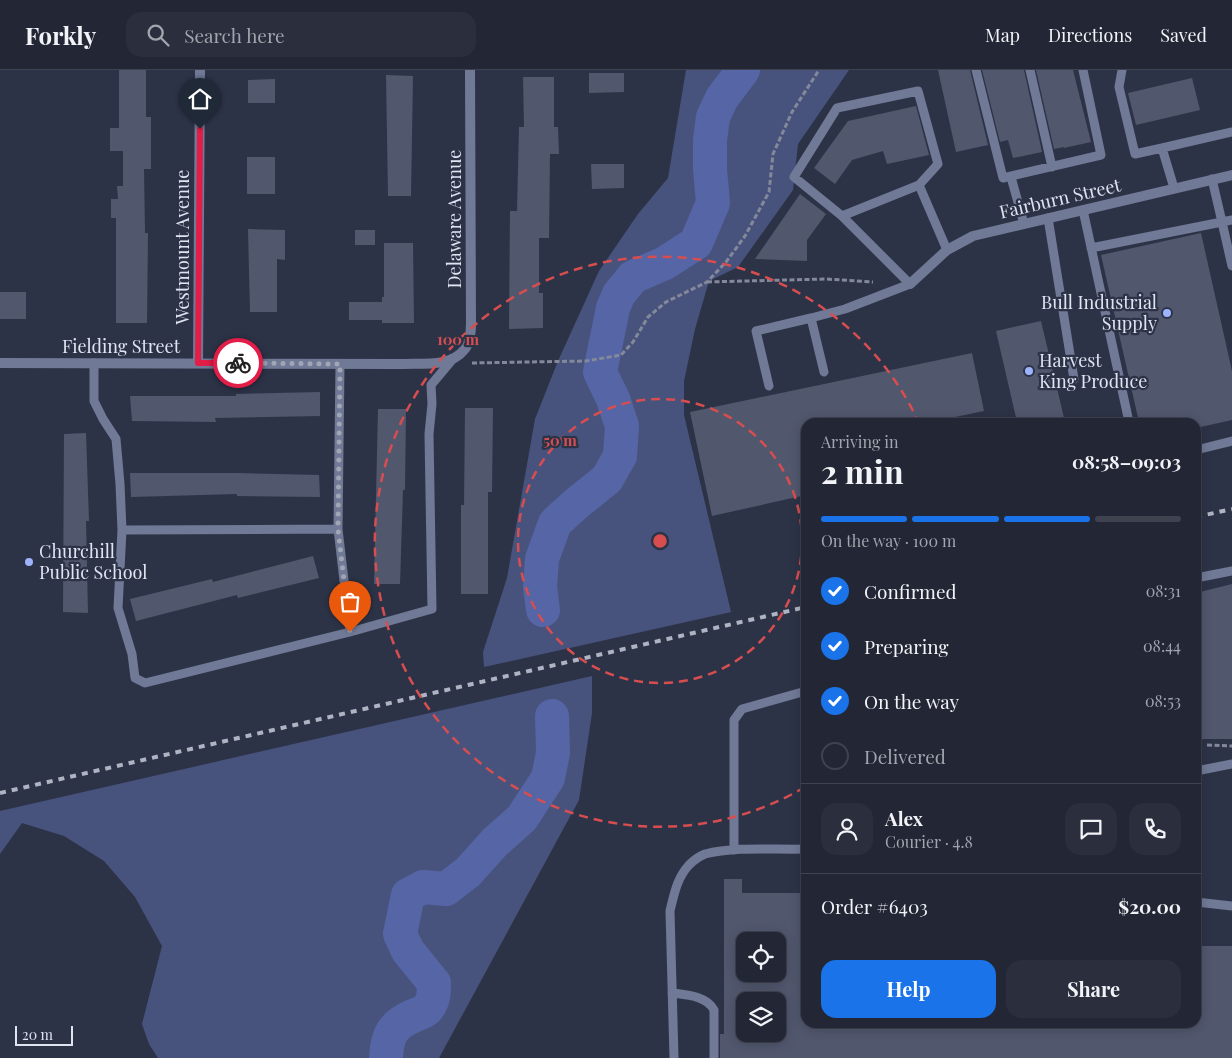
<!DOCTYPE html>
<html lang="en">
<head>
<meta charset="utf-8">
<style>
	:root { --surface:#222635; --page:#2a2e3d; --text:#f1f3f6; --muted:#a2a5ad; --line:#3f4350; --accent:#1a73e8 }
	body { margin:0; font-family:"Playfair Display",serif; background:var(--page); color:var(--text); height:100vh; display:flex; flex-direction:column; font-size:19px; white-space:nowrap }
	* { box-sizing:border-box; margin:0 }
	p { font-size:16px; color:var(--muted) }
	.icon { flex:none; width:28px; height:28px; fill:none; stroke:currentColor; stroke-width:2; stroke-linecap:round; stroke-linejoin:round }
	.map { position:relative; flex:1; overflow:hidden }
	.panel { position:absolute; left:801px; top:348px; width:400px; height:610px; display:flex; flex-direction:column; background:var(--surface); border-radius:15px; box-shadow:0 2px 12px #0003,0 0 0 1px var(--line) }
	.panel>* { flex:none }
	.controls { position:absolute; left:736px; top:862px; display:grid; gap:10px }
	.controls a { display:grid; place-items:center; width:50px; height:50px; border-radius:10px; background:var(--surface); box-shadow:0 2px 12px #0003,0 0 0 1px var(--line); font-size:25px }
	.scale { position:absolute; left:15px; bottom:12px; width:58px; box-sizing:border-box; padding-left:5px; border:2px solid #dfe4f1; border-top:0; font-size:14px; line-height:18px; white-space:nowrap; color:#dfe4f1; -webkit-text-stroke:4px #2d3347; paint-order:stroke }
	.pin { position:absolute; display:grid; place-items:center; width:42px; height:42px; color:#fff; margin:-51px -21px; border-radius:50% 50% 50% 0; rotate:-45deg; box-shadow:0 0 5px #0007 }
	.pin .icon { rotate:45deg }
	.courier { position:absolute; display:grid; place-items:center; width:50px; height:50px; margin:-25px; border:4px solid #e11d48; border-radius:50%; background:#fff; color:#222; box-shadow:0 1px 6px #0007 }
	.headline em { font-style:normal; font-weight:700 }
	.headline div { display:flex; flex-direction:column-reverse }
	.headline { display:flex; align-items:center; justify-content:space-between; height:85px; padding:0 20px }
	h1 { font-size:32px; font-weight:700; line-height:38px }
	.bar { display:grid; grid-template-columns:repeat(4,1fr); gap:8px 5px; align-content:center; height:60px; padding:0 20px }
	.bar i { height:6px; border-radius:4px; background:var(--line) }
	.bar .on { background:var(--accent) }
	.bar p { grid-column:span 4 }
	.line { display:flex; align-items:center; gap:12px; padding:0 20px; border-top:1px solid var(--line) }
	.line div { flex:1 }
	.round { display:grid; place-items:center; flex:none; width:52px; height:52px; border-radius:15px; background:var(--page) }
	ol { padding:0 20px; list-style:none }
	li { display:flex; align-items:center; gap:15px; height:55px }
	li p { margin-inline-start:auto }
	li .icon { padding:5px; border-radius:50%; background:var(--accent); color:#fff; stroke-width:4 }
	li:last-child { color:var(--muted) }
	li i { width:28px; height:28px; border:2px solid var(--line); border-radius:50% }
	.button { display:flex; gap:10px; margin-top:auto; padding:10px 20px }
	.button a { flex:1; height:58px; border-radius:15px; background:var(--accent); color:#fff; font-size:20px; font-weight:700; line-height:58px; text-align:center }
	.button a+a { background:var(--page); color:var(--text) }
	header { display:flex; align-items:center; gap:30px; box-sizing:border-box; height:70px; padding:0 25px; background:var(--surface); border-bottom:1px solid var(--line) }
	header strong { font-size:24px }
	nav { display:flex; gap:28px; margin-inline-start:auto; font-size:18px }
	.search { width:350px; height:45px; background:var(--page); display:flex; align-items:center; gap:12px; box-sizing:border-box; padding:0 18px; border-radius:15px; color:var(--muted); font-size:19px }
	.map>svg:first-child { display:block }
</style>
</head>
<body>
<header>
<strong>Forkly</strong>
<div class="search"><svg class="icon" aria-label="search" viewBox="0 0 24 24"><circle cx="10" cy="10" r="6"/><path d="M15 15l6 6"/></svg>Search here</div>
<nav><a>Map</a><a>Directions</a><a>Saved</a></nav>
</header>
<div class="map">
<svg width="1232" height="988" viewBox="0 0 1232 988">
	<rect width="100%" height="100%" fill="#2d3347"/>
	<path fill="#48537d" d="M686,0H849L798,74L793,120L738,197L709,211L695,259L684,311V345L731,542L484,597L483,582L507,508L535,349L558,291L599,201L638,144L668,108Z
		M592,606V643L579,730L439,988H158L149,974L142,954L162,876L135,827L104,791L64,766L22,753L0,784V741Z"/>
	<g fill="none" stroke-linecap="round" stroke-linejoin="round">
		<path stroke="#5565a5" stroke-width="34" d="M543,540L540,517L542,489L555,453L577,433L607,409L620,386L622,356L613,329L600,302L613,238L619,224L633,207L665,193L696,173L713,133L710,99V70L713,47L722,28L743,0
			M386,988C387,966 392,955 413,946C418,944 424,942 427,939C434,931 434,922 434,913L408,881L400,864L408,825L423,817L446,819L468,802L495,772L522,748L548,708L553,683L552,646"/>
	</g>
	<path fill="#51576d" fill-rule="evenodd" d="M119,0H146V47H151V99H144L145,163H148L147,253H116V148H111V129H118L117,116H123V81H110V58H119Z
		M938,0H970L988,75L956,82Z
		M982,0H1024L1042,82L1013,88L1008,70L1000,72Z
		M1036,0H1073L1091,72L1064,78V77L1054,79Z
		M589,3H624V22L589,23Z
		M386,5L413,6L411,126H388Z
		M523,7H554V57H558L559,84H550L549,168H539V223H543V258L509,259L510,141H517L519,57H524Z
		M1192,8L1200,40L1136,55L1128,23Z
		M275,9V33H248V10Z
		M916,36L929,85L887,94L883,81L852,90L835,114L814,98L848,51Z
		M247,87H275V124H247Z
		M591,94H624V118L592,119Z
		M800,124L826,144L807,170V191L755,189Z
		M248,159L285,160V190L277,189V242H250Z
		M355,160H375V175H355Z
		M1201,163L1232,301V350L1196,358V352H1139L1101,185Z
		M384,173H413L414,253H382V250H349V232H382V227H384Z
		M0,222H26V249H0Z
		M1041,251L1065,352H1017L996,261Z
		M972,283L984,341L931,352H806V425L712,446L690,342Z
		M320,322V346L215,348L216,352L132,351L130,326H236V324Z
		M465,338H493L492,422H488V524H461V435H464Z
		M378,339H406L405,420H403L400,514H374Z
		M86,363L89,451H86L88,543L63,542L64,364Z
		M130,403H238L319,405L320,427L237,426V424L131,427Z
		M313,486L319,508L238,528L237,525L136,551L130,529L212,509L213,512Z
		M1232,514V669H1196V531H1200V522Z
		M724,809H742V823H806V952H1196V876H1232V988H720V964H724ZM745,871H778V904H745ZM745,931H778V964H745Z"/>
	<g fill="none" stroke-linecap="round" stroke-linejoin="round">
		<path stroke="#83899a" stroke-width="3" stroke-dasharray="5 2.5" stroke-linecap="butt" d="M707,212L826,209L873,212
			M472,293L586,291L621,285L633,272L648,247L666,232L707,212L726,192L745,166L769,122L773,84L792,42L819,0
			M1207,675L1232,676"/>
		<path stroke="#707996" stroke-width="9" d="M976,0L1003,108L1101,85L1083,0
			M1030,0L1052,97
			M1122,0L1119,17L1135,84L1162,78
			M1011,107L1024,154
			M1174,118L1162,78L1232,62
			M1083,140L1129,352
			M842,146L794,107L837,38L918,21L938,94L919,115
			M1048,148L1074,309
			M1232,150L1222,152L1232,196
			M1091,178L1222,152L1212,109
			M94,293V331L103,349L116,369L120,414L122,460L118,538L132,584L135,608L145,613L350,562L432,539L429,364L432,334L431,315L452,290
			M340,294L338,459L350,562
			M824,302L811,248L845,239L910,214L842,146L919,115L947,180
			M769,316L756,261L811,248
			M1196,380L1232,371
			M122,460L338,459
			M1196,508L1232,501
			M1196,701L1232,694
			M734,780V650L742,639L806,621
			M1196,832L1232,836
			M672,923C687,925 707,926 714,940V988
			M674,988L670,841C674,824 677,808 689,795C693,791 700,786 705,784C736,776 775,780 806,779"/>
		<path stroke="#707996" stroke-width="10" d="M910,214L947,180L973,166L1232,105
			M0,293L403,294C422,293 451,297 464,280C470,274 471,262 471,253L470,0
			M198,293L200,0"/>
		<path stroke="#afb4c3" stroke-width="4" stroke-dasharray="6 6" stroke-linecap="butt" d="M1196,447L1232,439
			M0,723L806,537"/>
	</g>
	<g fill="none" stroke-linecap="round" stroke-linejoin="round">
		<path stroke="#a1a6b6" stroke-width="5" stroke-dasharray="0 9" d="M238,293L340,294L338,459L350,562"/>
		<path stroke="#e11d48" stroke-width="6" d="M200,59L198,293H238"/>
	</g>
	<g fill="none" stroke="#d84e50" stroke-width="2.5" stroke-dasharray="9 6">
		<circle cx="660" cy="471" r="142"/>
		<path d="M805 717A285 285 0 1 1 918 351"/>
	</g>
	<g fill="#9eb3fd" stroke="#2d3347" stroke-width="2">
		<circle cx="1167" cy="243" r="5"/>
		<circle cx="1029" cy="301" r="5"/>
		<circle cx="29" cy="492" r="5"/>
	</g>
	<g text-anchor="middle" stroke-width="4.5" stroke-linejoin="round" paint-order="stroke">
		<g font-size="18" fill="#dfe4f1" stroke="#2d3347">
			<text transform="translate(1060 129) rotate(-13)" y="6">Fairburn Street</text>
			<text transform="translate(455 149) rotate(-90)" y="6">Delaware Avenue</text>
			<text transform="translate(183 177) rotate(-90)" y="6">Westmount Avenue</text>
			<text x="121" y="283">Fielding Street</text>
		</g>
		<g font-size="18" fill="#dfe4f1" stroke="#2d3347" text-anchor="start">
			<text x="1157" y="239" text-anchor="end">Bull Industrial<tspan x="1157" dy="21">Supply</tspan></text>
			<text x="1039" y="297">Harvest<tspan x="1039" dy="21">King Produce</tspan></text>
			<text x="39" y="488">Churchill<tspan x="39" dy="21">Public School</tspan></text>
		</g>
	</g>
	<circle cx="660" cy="471" r="8" fill="#d84e50" stroke="#2d3347" stroke-width="2.5"/>
	<g font-size="15" text-anchor="middle" font-weight="bold" fill="#d84e50" stroke="#2d3347" stroke-width="4.5" stroke-linejoin="round" paint-order="stroke">
		<text x="458" y="275">100 m</text>
		<text x="560" y="376">50 m</text>
	</g>
</svg>
<div class="controls">
<a><svg class="icon" aria-label="locate" viewBox="0 0 24 24"><circle cx="12" cy="12" r="6"/><path d="M12 2v4M12 18v4M2 12h4M18 12h4"/></svg></a>
<a><svg class="icon" aria-label="layers" viewBox="0 0 24 24"><path d="M12 4l9 5-9 5-9-5zM3 14l9 5 9-5"/></svg></a>
</div>
<div class="scale">20 m</div>
<div class="pin" style="left:350px;top:562px;background:#ea580c"><svg class="icon" aria-label="bag" viewBox="0 0 24 24"><path d="M5 8h14l-1 12H6zM9 8a3 3 0 0 1 6 0"/></svg></div>
<div class="pin" style="left:200px;top:59px;background:#1f2937"><svg class="icon" aria-label="home" viewBox="0 0 24 24"><path d="M3 11l9-7 9 7M6 9v11h12V9"/></svg></div>
<div class="courier" style="left:238px;top:293px"><svg class="icon" aria-label="bike" viewBox="0 0 24 24"><circle cx="6" cy="16" r="4"/><circle cx="18" cy="16" r="4"/><path d="M6 16l4-8h5l3 8M10 8l3 8H6M13 5h3"/></svg></div>
<section class="panel">
<div class="headline"><div><h1>2 min</h1><p>Arriving in</p></div><em>08:58–09:03</em></div>
<div class="bar"><i class="on"></i><i class="on"></i><i class="on"></i><i></i><p>On the way · 100 m</p></div>
<ol>
<li><svg class="icon" aria-label="check" viewBox="0 0 24 24"><path d="M5 12l5 5 9-10"/></svg>Confirmed<p>08:31</p></li>
<li><svg class="icon" aria-label="check" viewBox="0 0 24 24"><path d="M5 12l5 5 9-10"/></svg>Preparing<p>08:44</p></li>
<li><svg class="icon" aria-label="check" viewBox="0 0 24 24"><path d="M5 12l5 5 9-10"/></svg>On the way<p>08:53</p></li>
<li><i></i>Delivered</li>
</ol>
<div class="line" style="height:90px"><a class="round"><svg class="icon" aria-label="person" viewBox="0 0 24 24"><circle cx="12" cy="8" r="4"/><path d="M4 21q1-7 8-7t8 7"/></svg></a><div><b>Alex</b><p>Courier · 4.8</p></div><a class="round"><svg class="icon" aria-label="chat" viewBox="0 0 24 24"><path d="M4 5h16v11H9l-5 4z"/></svg></a><a class="round"><svg class="icon" aria-label="phone" viewBox="0 0 24 24"><path d="M5 4h4l2 5-3 2q2 4 5 5l2-3 5 2v4C11 20 4 13 5 4z"/></svg></a></div>
<div class="line" style="height:65px"><div>Order #6403</div><b>$20.00</b></div>
<div class="button"><a>Help</a><a>Share</a></div>
</section>
</div>
</body>
</html>
